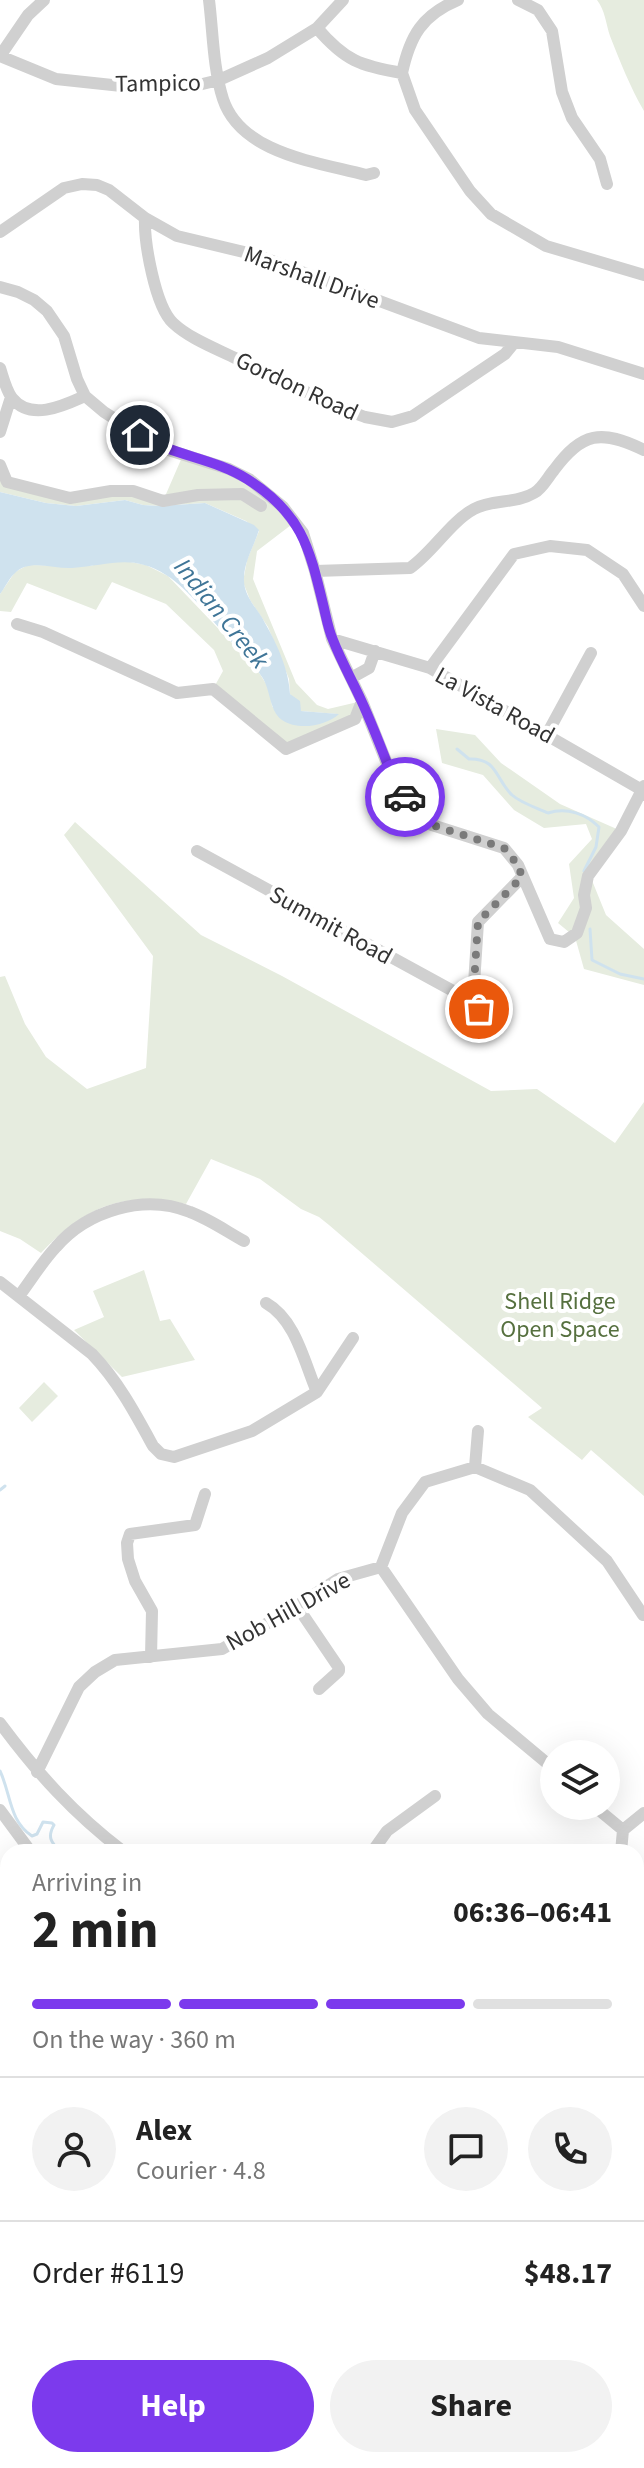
<!DOCTYPE html>
<html lang="en">
<head>
<meta charset="utf-8">
<style>
	:root { --surface:#fff; --page:#f2f2f2; --text:#222; --muted:#767676; --line:#e0e0e0; --accent:#7c3aed }
	body { margin:0; font-family:"Source Sans 3",sans-serif; background:var(--page); color:var(--text); height:100vh; display:flex; flex-direction:column; font-size:30px; white-space:nowrap }
	* { box-sizing:border-box; margin:0 }
	p { font-size:26px; color:var(--muted) }
	.icon { flex:none; width:44px; height:44px; fill:none; stroke:currentColor; stroke-width:2; stroke-linecap:round; stroke-linejoin:round }
	.map { position:relative; flex:1; overflow:hidden }
	.panel { position:absolute; left:0px; top:1844px; width:644px; height:624px; display:flex; flex-direction:column; background:var(--surface); border-radius:24px 24px 0 0; box-shadow:0 8px 32px #0002 }
	.panel>* { flex:none }
	.buttons { position:absolute; left:540px; top:1740px; display:grid; gap:16px }
	.buttons a { display:grid; place-items:center; width:80px; height:80px; border-radius:50%; background:var(--surface); box-shadow:0 8px 32px #0002; font-size:40px }
	.pin { position:absolute; display:grid; place-items:center; width:68px; height:68px; color:#fff; margin:-34px; border:4px solid #fff; border-radius:50%; box-shadow:0 2px 8px #0007 }
	.courier { position:absolute; display:grid; place-items:center; width:80px; height:80px; margin:-40px; border:6px solid #7c3aed; border-radius:50%; background:#fff; color:#222; box-shadow:0 2px 10px #0007 }
	.head em { font-style:normal; font-weight:700 }
	.head div { display:flex; flex-direction:column-reverse }
	.head { display:flex; align-items:center; justify-content:space-between; height:136px; padding:0 32px }
	h1 { font-size:52px; font-weight:700; line-height:60px }
	.bar { display:grid; grid-template-columns:repeat(4,1fr); gap:12px 8px; align-content:center; height:96px; padding:0 32px }
	.bar i { height:10px; border-radius:6px; background:var(--line) }
	.bar .on { background:var(--accent) }
	.bar p { grid-column:span 4 }
	.line { display:flex; align-items:center; gap:20px; padding:0 32px; border-top:2px solid var(--line) }
	.line div { flex:1 }
	.round { display:grid; place-items:center; flex:none; width:84px; height:84px; border-radius:42px; background:var(--page) }
	.cta { display:flex; gap:16px; margin-top:auto; padding:16px 32px }
	.cta a { flex:1; height:92px; border-radius:48px; background:var(--accent); color:#fff; font-size:32px; font-weight:700; line-height:92px; text-align:center }
	.cta a+a { background:var(--page); color:var(--text) }
	.map>svg:first-child { display:block }
</style>
</head>
<body>
<div class="map">
<svg width="644" height="2468" viewBox="0 0 644 2468">
	<rect width="100%" height="100%" fill="#fff"/>
	<path fill="#e6ecdf" d="M597,0H644V111C630,87 620,61 610,36C606,24 605,10 597,0Z
		M183,455L229,469L295,522L257,551L253,579L296,683L317,705L328,709L362,701L355,719L286,749L213,689L223,671L214,650L166,604L112,582L96,610L27,583L11,612L0,611V594L15,572L28,565L90,566L105,562H130L146,565L168,576L256,668L270,690L272,706L281,719L337,714L301,711L290,694L289,679L268,627L250,600L243,582L247,560L259,531L246,521L205,503L159,506L143,505L125,500L76,506L46,503L0,492V465L7,482L70,498L111,491L163,501Z
		M436,729L475,735L501,763L560,804L619,830L591,878L606,915L644,949V985L584,969L575,937L558,923L574,898L569,864L592,839L586,824L544,828L514,810L483,775L442,763Z
		M75,822L201,935L282,976L491,1091L537,1089L615,1143L644,1102V1496L591,1450L582,1460L528,1417L542,1408L329,1225L319,1217L301,1209L260,1179L211,1159L186,1204C121,1192 87,1205 41,1253L20,1239L0,1231V977L5,976L25,1024L46,1057L87,1089L146,1068L153,956L64,835Z
		M144,1270L160,1321L170,1319L195,1360L122,1377L74,1330L104,1317L93,1291Z
		M44,1382L58,1396L32,1422L19,1408Z
		M0,2065L8,2074V2309L0,2310Z"/>
	<path fill="#cfe2ee" d="M0,492L46,503L76,506L125,500L143,505L159,506L205,503L254,525L259,530C254,546 244,562 244,578C243,596 258,609 265,623C277,644 289,670 290,694L300,701L301,711L339,714C326,726 298,731 282,720C269,711 271,690 262,677C253,663 241,653 230,640C211,620 189,589 166,575C131,553 108,566 72,568C53,569 28,558 14,574C8,580 5,588 0,594Z"/>
	<g fill="none" stroke-linecap="round" stroke-linejoin="round">
		<path stroke="#cfe2ee" stroke-width="3" d="M457,749L469,759C498,758 495,779 512,795C521,803 537,808 548,813C567,807 586,814 599,827L596,847L584,871
			M590,929L592,960L620,974L644,979
			M0,1490L5,1486
			M0,1771C11,1794 9,1821 32,1836L37,1834L43,1822L52,1823L54,1825C47,1837 51,1842 60,1852
			M337,2460L338,2468
			M415,2460L427,2468"/>
		<path stroke="#d0d0d0" stroke-width="12" d="M209,0C213,32 213,68 223,99C241,154 318,162 366,175L374,173
			M518,0L538,10L552,31L562,92L572,118L600,159L607,184
			M317,28C345,61 361,66 402,73
			M0,56L56,79L131,87H190L219,80L268,58L317,28L343,0
			M0,56L28,15L44,0
			M402,73L415,110L470,191L491,214L546,246L644,275
			M402,73C410,36 422,15 458,0
			M145,218C144,242 155,306 173,323C190,339 217,349 237,359C279,379 322,401 365,417L392,422L413,416L505,354L514,343
			M0,232L64,188L82,184L97,185L109,190L145,218L177,236L256,255L479,338L558,347L644,374
			M0,287L18,292L34,300L47,311L64,336L77,379L85,396L104,412L159,447L229,469L249,479L283,507L303,533L315,571L332,639L362,701L398,791L432,825L504,848L518,865L550,939L564,942L577,933L586,908L584,895L588,876L621,831L644,786
			M0,368C3,377 6,390 12,398C31,422 65,405 85,396
			M0,432L11,397
			M0,465L7,482L70,498L111,491H133L163,501L198,495L242,494L261,506
			M315,571L410,568C433,552 450,522 474,509C492,499 516,504 534,493C542,489 548,477 554,470C582,432 601,429 644,450
			M17,624L43,632L177,693L213,689L286,749L355,719L362,701
			M332,639L430,668L642,790L644,795
			M430,668L514,554L550,546L587,550L623,574L644,606
			M351,678L369,668L375,651
			M547,734L591,653
			M197,851L466,998L489,1016
			M466,998L474,984L478,922L522,877
			M0,1282L92,1354C118,1381 135,1413 153,1446L161,1454L174,1457L252,1431L317,1392L353,1338
			M19,1296C31,1280 42,1262 56,1247C87,1211 144,1193 190,1212C209,1219 226,1231 244,1241
			M266,1303C296,1320 304,1362 317,1392
			M475,1467L478,1431
			M381,1567L402,1513L425,1482L475,1467L530,1490L607,1561L643,1615
			M297,1606L339,1668V1671L319,1689
			M151,1657L152,1611L135,1581L128,1559L127,1543L130,1534L195,1525L205,1494
			M0,1723C38,1774 73,1813 124,1852
			M37,1772L79,1687L95,1672L115,1660L222,1649L289,1611L338,1579L381,1567L458,1679L488,1714L554,1769
			M594,1806L623,1830L621,1852
			M0,1810L31,1852
			M623,1830L644,1813
			M372,1852L387,1831L435,1796
			M636,1934L644,1937
			M636,2276L644,2284
			M636,2396L644,2390
			M474,2460L506,2468
			M581,2460L589,2468
			M4,2468V2466
			M223,2468L225,2460
			M458,2468L462,2460
			M536,2468L551,2460"/>
	</g>
	<g fill="none" stroke-linecap="round" stroke-linejoin="round">
		<path stroke="#7a7a7a" stroke-width="8" stroke-dasharray="0 14.4" d="M405,797L432,825L504,848L518,865L522,877L478,922L474,984L466,998L479,1009"/>
		<path stroke="#7c3aed" stroke-width="10" d="M140,435C173,456 214,458 247,479C301,513 309,546 323,604C326,616 328,629 333,640C341,661 352,680 361,700C375,730 386,761 398,791L405,797"/>
	</g>
	<g text-anchor="middle" stroke-width="8" stroke-linejoin="round" paint-order="stroke">
		<g font-size="24" fill="#333" stroke="#fff">
			<text transform="translate(158 83) rotate(-1)" y="8">Tampico</text>
			<text transform="translate(312 277) rotate(20)" y="8">Marshall Drive</text>
			<text transform="translate(297 386) rotate(25)" y="8">Gordon Road</text>
			<text transform="translate(495 705) rotate(29)" y="8">La Vista Road</text>
			<text transform="translate(331 925) rotate(29)" y="8">Summit Road</text>
			<text transform="translate(288 1611) rotate(-29)" y="8">Nob Hill Drive</text>
		</g>
		<g font-size="24" fill="#56703f" stroke="#fff">
			<text x="560" y="1309">Shell Ridge<tspan x="560" dy="28">Open Space</tspan></text>
		</g>
		<g font-size="26" font-style="italic" fill="#3f7597" stroke="#fff">
			<text transform="translate(222 613) rotate(51)" y="9">Indian Creek</text>
		</g>
	</g>
</svg>
<div class="buttons">
<a><svg class="icon" aria-label="layers" viewBox="0 0 24 24"><path d="M12 4l9 5-9 5-9-5zM3 14l9 5 9-5"/></svg></a>
</div>
<div class="pin" style="left:479px;top:1009px;background:#ea580c"><svg class="icon" aria-label="bag" viewBox="0 0 24 24"><path d="M5 8h14l-1 12H6zM9 8a3 3 0 0 1 6 0"/></svg></div>
<div class="pin" style="left:140px;top:435px;background:#1f2937"><svg class="icon" aria-label="home" viewBox="0 0 24 24"><path d="M3 11l9-7 9 7M6 9v11h12V9"/></svg></div>
<div class="courier" style="left:405px;top:797px"><svg class="icon" aria-label="car" viewBox="0 0 24 24"><path d="M5 17H2v-5l4-1 3-4h7l3 4 3 1v5h-3M9 17h6M6 11h13"/><circle cx="7" cy="17" r="2"/><circle cx="17" cy="17" r="2"/></svg></div>
<section class="panel">
<div class="head"><div><h1>2 min</h1><p>Arriving in</p></div><em>06:36–06:41</em></div>
<div class="bar"><i class="on"></i><i class="on"></i><i class="on"></i><i></i><p>On the way · 360 m</p></div>
<div class="line" style="height:144px"><a class="round"><svg class="icon" aria-label="person" viewBox="0 0 24 24"><circle cx="12" cy="8" r="4"/><path d="M4 21q1-7 8-7t8 7"/></svg></a><div><b>Alex</b><p>Courier · 4.8</p></div><a class="round"><svg class="icon" aria-label="chat" viewBox="0 0 24 24"><path d="M4 5h16v11H9l-5 4z"/></svg></a><a class="round"><svg class="icon" aria-label="phone" viewBox="0 0 24 24"><path d="M5 4h4l2 5-3 2q2 4 5 5l2-3 5 2v4C11 20 4 13 5 4z"/></svg></a></div>
<div class="line" style="height:104px"><div>Order #6119</div><b>$48.17</b></div>
<div class="cta"><a>Help</a><a>Share</a></div>
</section>
</div>
</body>
</html>
